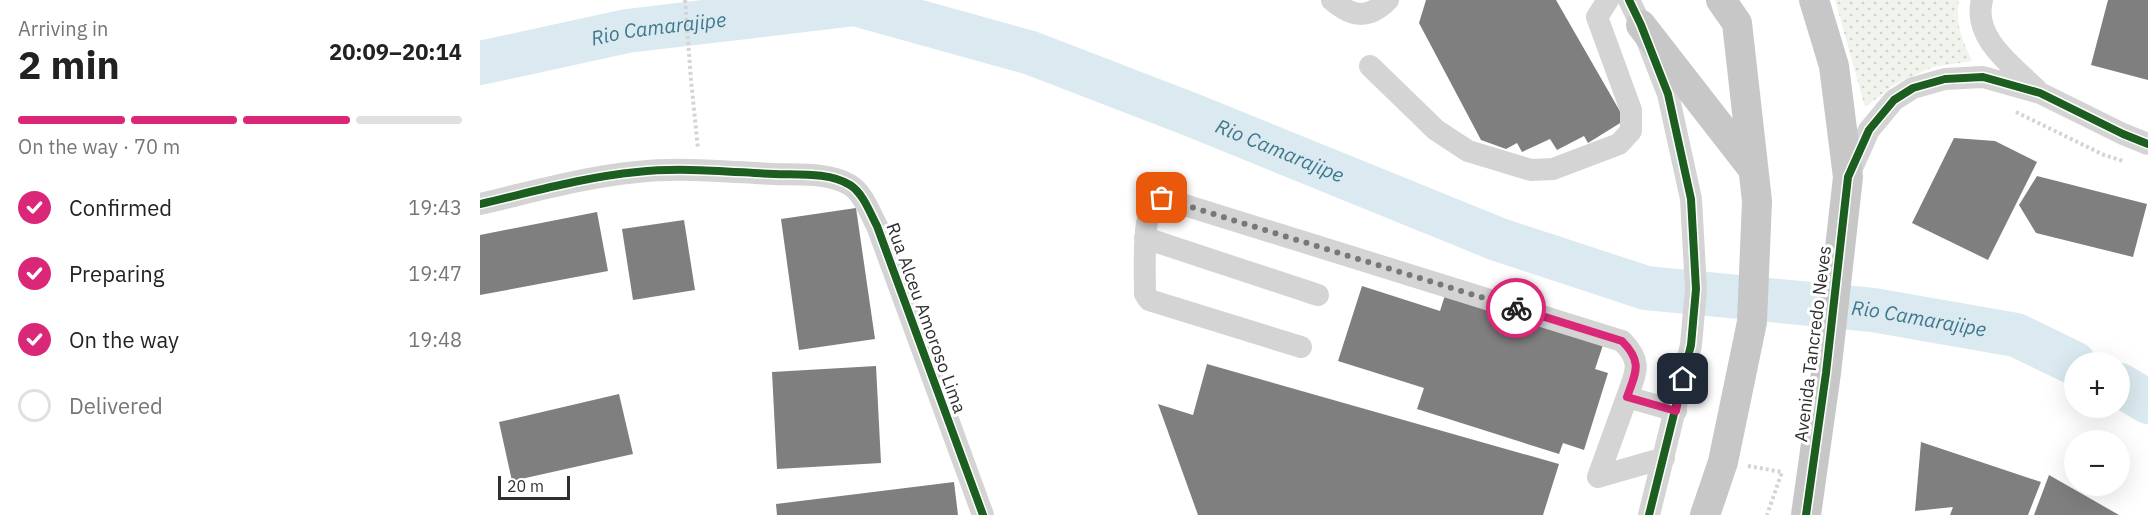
<!DOCTYPE html>
<html lang="en">
<head>
<meta charset="utf-8">
<style>
	:root { --surface:#fff; --page:#f6f6f6; --text:#222; --muted:#767676; --line:#e0e0e0; --accent:#db2777 }
	body { margin:0; font-family:"IBM Plex Sans",sans-serif; background:var(--page); color:var(--text); height:100vh; display:flex; flex-direction:column; font-size:22px; white-space:nowrap }
	* { box-sizing:border-box; margin:0 }
	p { font-size:20px; color:var(--muted) }
	.icon { flex:none; width:33px; height:33px; fill:none; stroke:currentColor; stroke-width:2; stroke-linecap:round; stroke-linejoin:round }
	.map { position:relative; flex:1; overflow:hidden }
	.panel { display:flex; flex-direction:column; background:var(--surface); width:480px }
	.panel>* { flex:none }
	.buttons { position:absolute; left:1584px; top:352px; display:grid; gap:12px }
	.buttons a { display:grid; place-items:center; width:66px; height:66px; border-radius:50%; background:var(--surface); box-shadow:0 6px 24px #0002; font-size:30px }
	.scale { position:absolute; left:18px; bottom:15px; width:72px; box-sizing:border-box; padding-left:6px; border:3px solid #2f2f2f; border-top:0; font-size:16px; line-height:21px; white-space:nowrap; color:#2f2f2f; -webkit-text-stroke:4px #fff; paint-order:stroke }
	.pin { position:absolute; display:grid; place-items:center; width:51px; height:51px; color:#fff; margin:-26px; border-radius:12px; box-shadow:0 3px 9px #0006 }
	.courier { position:absolute; display:grid; place-items:center; width:60px; height:60px; margin:-30px; border:4px solid #db2777; border-radius:50%; background:#fff; color:#222; box-shadow:0 2px 8px #0007 }
	.summary em { font-style:normal; font-weight:700 }
	.summary div { display:flex; flex-direction:column-reverse }
	.summary { display:flex; align-items:center; justify-content:space-between; height:102px; padding:0 18px }
	h1 { font-size:39px; font-weight:700; line-height:45px }
	.bar { display:grid; grid-template-columns:repeat(4,1fr); gap:9px 6px; align-content:center; height:72px; padding:0 18px }
	.bar i { height:8px; border-radius:4px; background:var(--line) }
	.bar .current { background:var(--accent) }
	.bar p { grid-column:span 4 }
	ol { padding:0 18px; list-style:none }
	li { display:flex; align-items:center; gap:18px; height:66px }
	li p { margin-inline-start:auto }
	li .icon { padding:6px; border-radius:50%; background:var(--accent); color:#fff; stroke-width:4 }
	li:last-child { color:var(--muted) }
	li i { width:33px; height:33px; border:3px solid var(--line); border-radius:50% }
	main { display:flex; flex:1; min-height:0 }
	.map>svg:first-child { display:block }
</style>
</head>
<body>
<main>
<section class="panel">
<div class="summary"><div><h1>2 min</h1><p>Arriving in</p></div><em>20:09–20:14</em></div>
<div class="bar"><i class="current"></i><i class="current"></i><i class="current"></i><i></i><p>On the way · 70 m</p></div>
<ol>
<li><svg class="icon" aria-label="check" viewBox="0 0 24 24"><path d="M5 12l5 5 9-10"/></svg>Confirmed<p>19:43</p></li>
<li><svg class="icon" aria-label="check" viewBox="0 0 24 24"><path d="M5 12l5 5 9-10"/></svg>Preparing<p>19:47</p></li>
<li><svg class="icon" aria-label="check" viewBox="0 0 24 24"><path d="M5 12l5 5 9-10"/></svg>On the way<p>19:48</p></li>
<li><i></i>Delivered</li>
</ol>
</section>
<div class="map">
<svg width="1668" height="515" viewBox="0 0 1668 515">
	<defs>
		<pattern id="grass-dots" width="8" height="8" patternUnits="userSpaceOnUse" patternTransform="scale(1.5)"><rect width="8" height="8" fill="#f1f4ec"/><path d="M2 2h.1M6 6h.1" fill="none" stroke="#cfd2cb" stroke-width="1.8" stroke-linecap="round"/></pattern>
	</defs>
	<rect width="100%" height="100%" fill="#fff"/>
	<path fill="url(#grass-dots)" d="M1355,0H1479C1475,26 1482,38 1492,61L1453,67L1417,83L1385,107Z"/>
	<g fill="none" stroke-linecap="round" stroke-linejoin="round">
		<g stroke="#daeaf0" stroke-width="44">
			<path id="s1" d="M0,63L147,31L375,4L551,53L712,115L1017,239L1166,288L1393,310L1536,335L1594,363"/>
			<path d="M1640,385L1668,402"/>
		</g>
	</g>
	<path fill="#7f7f7f" d="M946,0H1076L1145,120L1108,143L1104,136L1077,150L1070,139L1042,152L1037,143L1026,149L1001,140L939,23Z
		M1628,0H1668V80L1611,65Z
		M1474,138L1515,141L1557,162L1508,260L1432,223Z
		M1557,176L1667,204L1653,257L1556,233L1539,205Z
		M376,208L395,339L319,350L301,219Z
		M117,212L128,271L0,295V235Z
		M204,220L215,290L153,300L142,229Z
		M882,286L960,311L966,292L1124,342L1115,369L1128,373L1104,450L1083,443L1079,454L937,409L944,388L858,361Z
		M727,364L1079,464L1063,515H718L678,404L713,415Z
		M396,366L401,463L297,469L292,372Z
		M139,394L153,454L32,481L19,422Z
		M1441,442L1561,482L1548,515H1470L1473,507L1435,511Z
		M1569,475L1639,515H1554Z
		M474,482L478,515H297L296,504Z"/>
	<g fill="none" stroke-linecap="round" stroke-linejoin="round">
		<path stroke="#d4d4d4" stroke-width="4" stroke-dasharray="3 3" stroke-linecap="butt" d="M205,0L211,80L218,149
			M1536,112L1624,155L1643,161
			M1268,466L1302,472L1287,515"/>
		<path stroke="#d4d4d4" stroke-width="22" d="M852,0C872,17 888,20 908,0
			M1149,0L1161,25L1188,94L1211,199L1216,289L1211,345L1169,515
			M1502,0C1492,38 1533,66 1557,90
			M890,66L956,130L988,151L1051,170L1073,169L1139,144L1151,131V110L1117,17L1128,0
			M1368,177L1389,130L1414,100L1433,88L1465,79L1503,77L1560,93L1643,134L1668,144
			M0,204C52,192 104,177 157,172C202,167 249,172 294,174C318,175 349,172 370,185C383,193 390,213 397,226L503,515
			M665,238L838,295
			M821,347L669,300L665,294C665,276 662,215 674,203C677,200 679,200 682,198L1142,341C1163,362 1156,372 1147,397L1196,411
			M1118,477L1147,397
			M1118,477L1184,458"/>
		<path stroke="#c7c7c7" stroke-width="30" d="M1161,25L1273,169
			M1225,515L1243,462L1272,322L1277,201L1257,23L1241,0
			M1326,515L1346,373L1368,177L1354,66L1334,0"/>
		<g stroke="#fff" stroke-width="11">
			<path id="cycleway" d="M1149,0L1161,25L1188,94L1211,199L1216,289L1211,345L1169,515
				M0,204C52,192 104,177 157,172C202,167 249,172 294,174C318,175 349,172 370,185C383,193 390,213 397,226L503,515
				M1326,515L1346,373L1368,177L1389,130L1414,100L1433,88L1465,79L1503,77L1560,93L1643,134L1668,144"/>
		</g>
		<use href="#cycleway" stroke="#1b5e20" stroke-width="8"/>
	</g>
	<g fill="none" stroke-linecap="round" stroke-linejoin="round">
		<path stroke="#787878" stroke-width="6" stroke-dasharray="0 10.8" d="M682,198L1036,308"/>
		<path stroke="#db2777" stroke-width="8" d="M1036,308L1142,341C1163,362 1156,372 1147,397L1196,411L1203,379"/>
	</g>
	<g text-anchor="middle" stroke-width="6" stroke-linejoin="round" paint-order="stroke">
		<g font-size="18" fill="#2f2f2f" stroke="#fff">
			<text transform="translate(446 318) rotate(70)" y="6">Rua Alceu Amoroso Lima</text>
			<text transform="translate(1333 344) rotate(-83)" y="6">Avenida Tancredo Neves</text>
		</g>
		<g font-size="20" font-style="italic" fill="#3f788e" stroke="#fff">
			<text dy="7" stroke="none"><textPath href="#s1" startOffset="182">Rio Camarajipe</textPath></text>
			<text dy="7" stroke="none"><textPath href="#s1" startOffset="830">Rio Camarajipe</textPath></text>
			<text dy="7" stroke="none"><textPath href="#s1" startOffset="1496">Rio Camarajipe</textPath></text>
		</g>
	</g>
</svg>
<div class="buttons">
<a>+</a>
<a>−</a>
</div>
<div class="scale">20 m</div>
<div class="pin" style="left:682px;top:198px;background:#ea580c"><svg class="icon" aria-label="bag" viewBox="0 0 24 24"><path d="M5 8h14l-1 12H6zM9 8a3 3 0 0 1 6 0"/></svg></div>
<div class="pin" style="left:1203px;top:379px;background:#1f2937"><svg class="icon" aria-label="home" viewBox="0 0 24 24"><path d="M3 11l9-7 9 7M6 9v11h12V9"/></svg></div>
<div class="courier" style="left:1036px;top:308px"><svg class="icon" aria-label="bike" viewBox="0 0 24 24"><circle cx="6" cy="16" r="4"/><circle cx="18" cy="16" r="4"/><path d="M6 16l4-8h5l3 8M10 8l3 8H6M13 5h3"/></svg></div>
</div>
</main>
</body>
</html>
